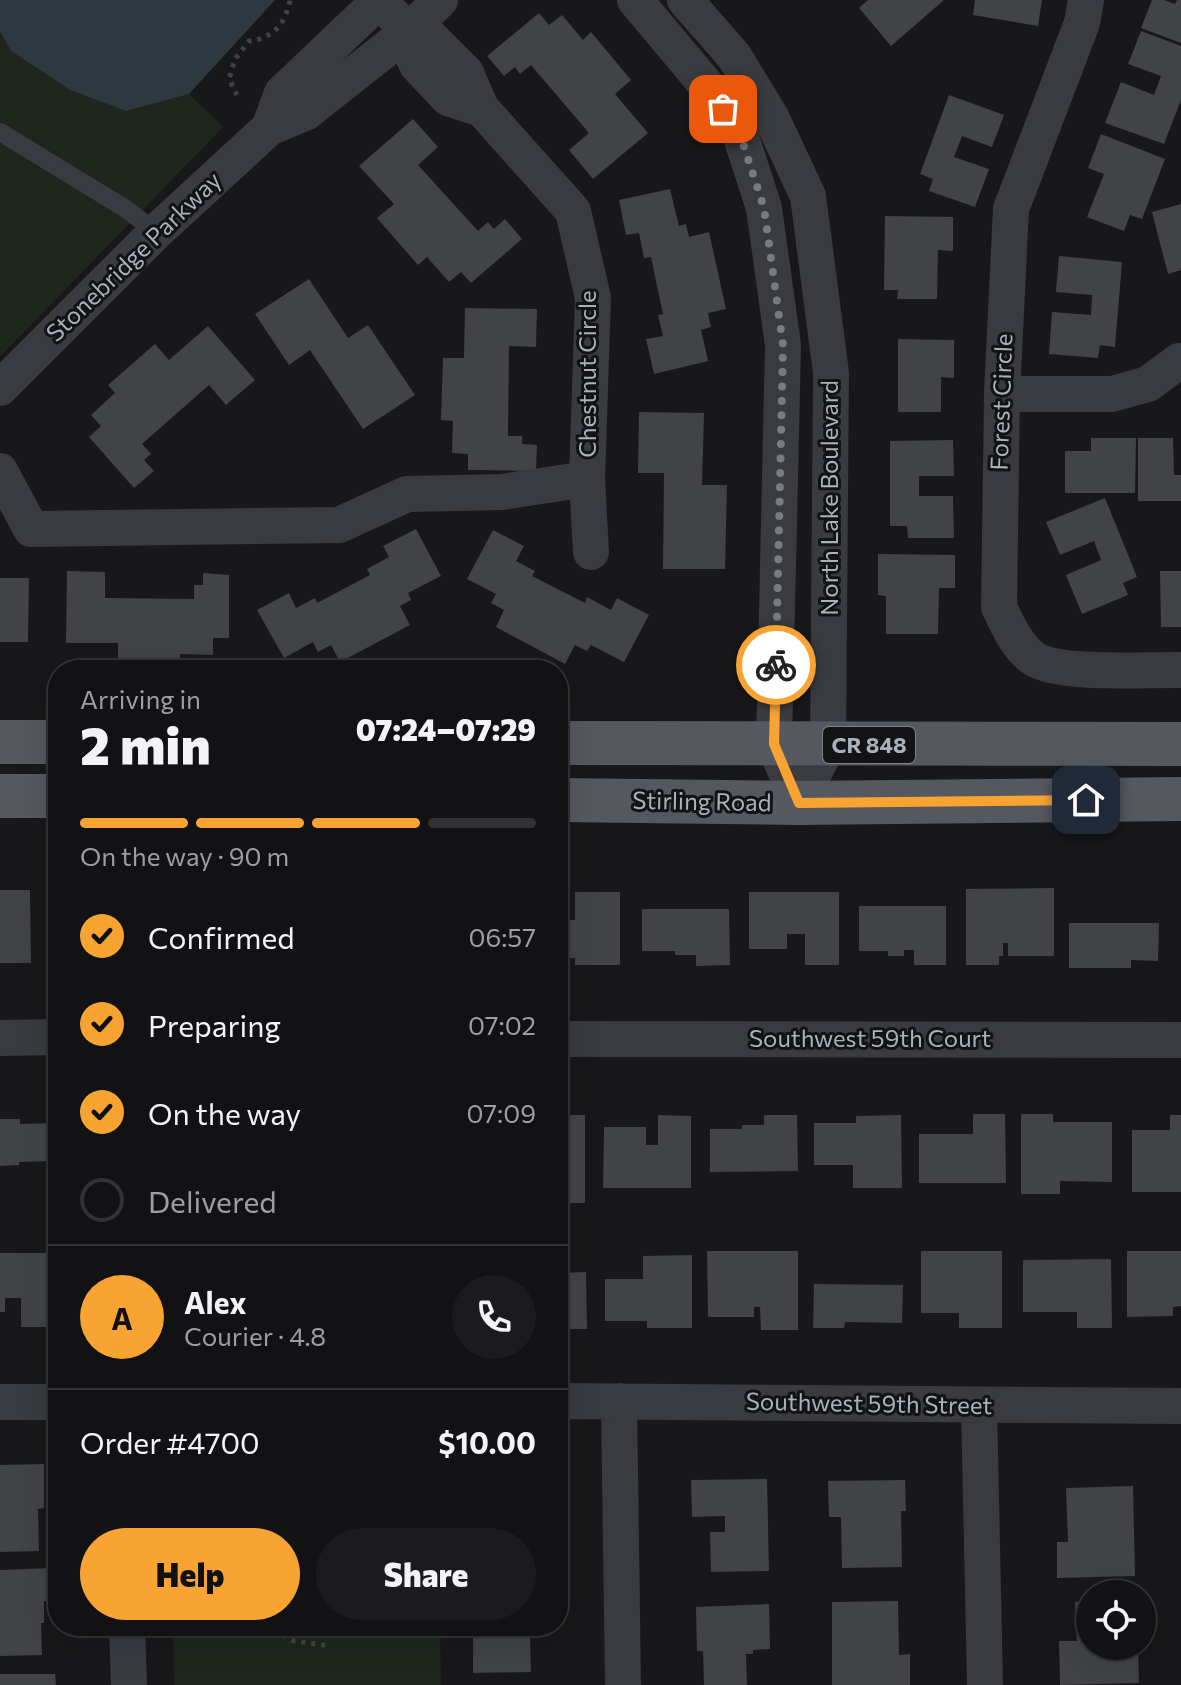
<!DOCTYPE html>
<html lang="en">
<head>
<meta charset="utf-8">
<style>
	:root { --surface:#121214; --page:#1b1b1d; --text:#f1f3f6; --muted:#9c9ea0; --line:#313234; --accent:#f8a433 }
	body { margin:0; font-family:Commissioner,sans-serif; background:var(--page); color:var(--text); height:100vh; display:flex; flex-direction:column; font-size:30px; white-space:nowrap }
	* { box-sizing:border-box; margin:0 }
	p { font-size:26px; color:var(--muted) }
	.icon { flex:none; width:44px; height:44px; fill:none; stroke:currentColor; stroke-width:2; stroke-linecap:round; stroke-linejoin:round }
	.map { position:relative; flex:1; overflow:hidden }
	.details { position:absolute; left:48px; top:660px; width:520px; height:976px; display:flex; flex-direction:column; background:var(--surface); border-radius:32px; box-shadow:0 8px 32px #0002,0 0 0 2px var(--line) }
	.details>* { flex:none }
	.tools { position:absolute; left:1076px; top:1580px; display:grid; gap:16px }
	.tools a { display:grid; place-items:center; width:80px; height:80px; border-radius:50%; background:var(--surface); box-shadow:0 8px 32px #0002,0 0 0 2px var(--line); font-size:40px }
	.pin { position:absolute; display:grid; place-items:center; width:68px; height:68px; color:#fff; margin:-34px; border-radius:16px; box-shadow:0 4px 12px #0006 }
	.courier { position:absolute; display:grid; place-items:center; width:80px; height:80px; margin:-40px; border:6px solid #f8a433; border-radius:50%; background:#fff; color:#222; box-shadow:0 2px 10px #0007 }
	.overview em { font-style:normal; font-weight:800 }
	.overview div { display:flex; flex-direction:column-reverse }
	.overview { display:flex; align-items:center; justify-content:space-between; height:136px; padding:0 32px }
	h1 { font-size:52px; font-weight:800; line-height:60px }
	.bar { display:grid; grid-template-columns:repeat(4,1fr); gap:12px 8px; align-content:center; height:96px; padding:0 32px }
	.bar i { height:10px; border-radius:6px; background:var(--line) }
	.bar .on { background:var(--accent) }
	.bar p { grid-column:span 4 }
	.line { display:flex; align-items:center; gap:20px; padding:0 32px; border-top:2px solid var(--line) }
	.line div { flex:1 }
	.round { display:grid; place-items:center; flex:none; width:84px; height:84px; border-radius:42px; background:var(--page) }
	ol { padding:0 32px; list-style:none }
	li { display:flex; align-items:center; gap:24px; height:88px }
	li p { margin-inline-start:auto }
	li .icon { padding:8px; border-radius:50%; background:var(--accent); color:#111; stroke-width:4 }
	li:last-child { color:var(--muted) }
	li i { width:44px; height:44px; border:4px solid var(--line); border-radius:50% }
	.button { display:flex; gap:16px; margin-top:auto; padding:16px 32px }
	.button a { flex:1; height:92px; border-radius:48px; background:var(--accent); color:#111; font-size:32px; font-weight:800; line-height:92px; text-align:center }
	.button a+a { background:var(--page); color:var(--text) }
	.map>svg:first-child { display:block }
</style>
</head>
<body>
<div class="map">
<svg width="1181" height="1685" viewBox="0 0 1181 1685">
	<rect width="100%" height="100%" fill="#18181a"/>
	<path fill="#1e261e" d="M0,32L11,51L70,90L126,111L189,94L223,127L0,357Z
		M173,1626H440L441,1685H174Z"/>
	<path fill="#2d393f" d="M0,0H275L189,94L126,111L70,90L11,51L0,32Z"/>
	<path fill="#424347" d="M868,0H944L891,46L859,8Z
		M975,0H1042L1038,26L973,15Z
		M1152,0H1164L1175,4L1177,0H1181V43L1141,28Z
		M539,13L549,25L562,15L583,40L591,32L631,80L615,94L648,133L593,179L569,150L589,133L531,65L520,74L515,67L504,76L487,56Z
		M1141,31L1181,46V100L1164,144L1105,123L1121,82L1154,95L1161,76L1128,64Z
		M949,95L1004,115L992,147L962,136L954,157L989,169L975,207L929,191L933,179L920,174Z
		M413,119L438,147L418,165L478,231L488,222L494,229L505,219L522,239L471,283L461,272L449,282L427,257L418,265L377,218L394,204L359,166Z
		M1101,134L1165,159L1142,219L1130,215L1124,231L1087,217L1104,174L1088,168Z
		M670,189L679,226L686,224L689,237L709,232L726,309L708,313L711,327L701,330L708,361L654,374L646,339L663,336L658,315L663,314L651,257L644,258L639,233L626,235L619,200Z
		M1181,204V270L1168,274L1152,212Z
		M885,216L953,217V251L938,250L937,299H897L898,290H884Z
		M1059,256L1122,262L1115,347L1100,345L1098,358L1049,354L1052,312L1091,315L1092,295L1056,292Z
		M309,279L348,338L368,325L415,395L363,429L310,350L289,365L255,314Z
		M465,308L537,309L536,347L509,346L508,436H522V444L537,445L536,471L468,470V454L452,453L453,421L441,420L443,358H464Z
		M208,326L255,380L226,405L209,385L142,444L151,454L144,460L154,471L134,488L89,437L101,426L91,415L115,393L108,385L155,344L169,360Z
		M898,339L954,340V378L941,377V412H898Z
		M639,412L704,413L702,485H727L725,569H663L664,473H638Z
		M1091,438H1136L1135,493H1065V451H1091Z
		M1138,438H1173L1174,475H1181V501H1138Z
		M953,440L954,476H919V496H953L954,538H908L907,526H890V441Z
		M1105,498L1137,577L1123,583L1128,595L1082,614L1066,575L1101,560L1094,541L1060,555L1046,522Z
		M416,529L441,576L408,593L411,600L400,606L410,625L340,662L331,645L318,652L313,642L284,658L257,610L289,593L296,608L315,598L317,603L370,575L367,569L389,557L383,546Z
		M493,530L524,546L516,561L535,571L532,576L585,603L587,597L611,610L617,598L649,615L624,662L591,645L587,651L575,645L565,664L496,627L504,610L491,603L496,594L467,579Z
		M878,554L955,555V588H939L938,634H886V596L878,595Z
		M67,571L105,572V598L194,599V585H203V573L229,575V638H213V655L180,654V666L118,665V643H66Z
		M1160,571H1181V627H1161Z
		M0,578H29L28,642H0Z
		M1054,888V956H1008V943H1003V956H999V965H966V889Z
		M0,890H30L31,963H0Z
		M575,892H620V965H575V958H558V920H575Z
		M749,892H839V965H805V934H787V949H749Z
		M859,906H946V965H914V950H904V956H888V951H859Z
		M642,909H729L730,965L696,966V955H675V951H642Z
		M1069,923H1159L1158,961L1131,960V968H1069Z
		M973,1114H1005L1006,1183H919V1134H973Z
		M1021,1114H1053V1122H1112V1182L1060,1181V1194H1021Z
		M558,1115H585V1203H558Z
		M658,1115L691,1116V1188H603L604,1127H646V1145H658Z
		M764,1115H797L798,1171L710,1172V1129H742V1125H764Z
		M901,1115L902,1188H853V1165H814V1123H856V1116Z
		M1170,1115H1181V1192H1132V1130H1170Z
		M0,1119H20V1124L54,1123V1161L19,1162V1165L0,1166Z
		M707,1251H798V1330H761L760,1307H754V1317H708Z
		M921,1251H1002V1328H959V1313H921Z
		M1127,1251H1181V1306L1173,1307V1316L1127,1317Z
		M0,1253H54L55,1327H21V1298H5V1312H0Z
		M692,1255V1328H647V1321H605V1279H643V1256Z
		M1111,1259L1112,1328H1077V1312H1023V1260Z
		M586,1272L587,1329H558V1273Z
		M814,1284L903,1285L902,1323L845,1322L844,1328H813Z
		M44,1464V1508L38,1509L39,1551L0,1552V1465Z
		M767,1479L769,1571L711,1572L710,1532H725V1516L692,1517L691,1480Z
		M905,1480L906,1511H901L902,1567L842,1568L841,1517H829L828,1481Z
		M1133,1486L1135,1576L1057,1578V1542H1068L1066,1488Z
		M53,1568L54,1601H44V1623H41L42,1655L0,1656V1570Z
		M898,1601L899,1655L910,1654V1685H832V1602Z
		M1090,1601V1646H1138L1139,1683L1060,1685L1059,1641H1077L1075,1602Z
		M769,1604L770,1649L753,1650V1654H746L747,1685H704L703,1651H697L696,1607Z
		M473,1626H515V1633H530L531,1672L473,1673Z
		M0,1674H55L56,1685H0Z"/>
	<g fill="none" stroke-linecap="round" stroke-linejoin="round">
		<path stroke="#3f4247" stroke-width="5" stroke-dasharray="4 6" stroke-linecap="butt" d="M237,95L229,79L235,59L249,41C273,39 286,23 290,0
			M265,1626L294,1641L331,1646"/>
		<path stroke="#393b40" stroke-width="18" d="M0,132L126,209L156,232"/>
		<path stroke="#393b40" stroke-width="36" d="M635,0L707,86L739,131L764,208L783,345L774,744L799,803
			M685,0L734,56L771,117L808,196L831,373L828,745L799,803
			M1086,0L1082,23L1011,209L1002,394L999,607C1007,624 1017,647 1033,658C1058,676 1148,669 1181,670
			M379,1L409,31H424L466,73L481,108L573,211L593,298L587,479L591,552
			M409,31L407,44L417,65L448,98L482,109
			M269,128L282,93L380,0
			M0,388L156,232L269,128L305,113L409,31L440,0
			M1002,394H1112L1148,384L1179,361
			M0,471L31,529L339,525L407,494L502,492L587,479
			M0,1038L58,1037
			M558,1039L1181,1040
			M558,1401L1181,1406
			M619,1401L623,1685
			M0,1402H58
			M979,1405L985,1685
			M127,1626L129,1685"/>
		<path stroke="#55585f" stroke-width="44" d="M0,742H58
			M558,743L1181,744
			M0,796H58
			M558,800L799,803L1181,799"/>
	</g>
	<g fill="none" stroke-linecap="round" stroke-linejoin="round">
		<path stroke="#777b82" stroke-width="8" stroke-dasharray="0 14.4" d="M723,109L739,131L764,208L783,345L776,665"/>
		<path stroke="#f8a433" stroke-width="10" d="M776,665L774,744L799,803L1086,800"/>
	</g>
	<g text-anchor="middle" stroke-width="6" stroke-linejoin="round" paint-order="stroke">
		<rect fill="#131315" stroke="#7d8288" stroke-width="2" x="823" y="727" width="92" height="36" rx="6"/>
		<g font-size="22" font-weight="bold" fill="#aab1ba">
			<text x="869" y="753">CR 848</text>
		</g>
		<g font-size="24" fill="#aab1ba" stroke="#131315">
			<text transform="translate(134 257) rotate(-44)" y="8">Stonebridge Parkway</text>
			<text transform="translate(588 374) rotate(-90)" y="8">Chestnut Circle</text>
			<text transform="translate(1002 402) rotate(-88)" y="8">Forest Circle</text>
			<text transform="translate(830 498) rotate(-90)" y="8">North Lake Boulevard</text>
			<text transform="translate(702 802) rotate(1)" y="8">Stirling Road</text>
			<text x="870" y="1047">Southwest 59th Court</text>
			<text transform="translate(869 1404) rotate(1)" y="8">Southwest 59th Street</text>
		</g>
	</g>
</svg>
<div class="tools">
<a><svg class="icon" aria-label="locate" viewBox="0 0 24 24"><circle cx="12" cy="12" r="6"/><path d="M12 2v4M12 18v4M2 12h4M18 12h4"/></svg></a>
</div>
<div class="pin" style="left:723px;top:109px;background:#ea580c"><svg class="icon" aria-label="bag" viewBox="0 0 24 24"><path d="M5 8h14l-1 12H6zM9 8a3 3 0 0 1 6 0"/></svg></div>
<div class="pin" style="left:1086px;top:800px;background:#1f2937"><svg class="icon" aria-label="home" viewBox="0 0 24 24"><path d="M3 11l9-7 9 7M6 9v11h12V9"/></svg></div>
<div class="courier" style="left:776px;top:665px"><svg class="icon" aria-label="bike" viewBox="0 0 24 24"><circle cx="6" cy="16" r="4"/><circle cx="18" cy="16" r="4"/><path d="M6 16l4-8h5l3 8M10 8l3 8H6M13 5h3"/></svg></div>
<section class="details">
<div class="overview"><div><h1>2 min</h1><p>Arriving in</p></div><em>07:24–07:29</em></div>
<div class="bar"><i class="on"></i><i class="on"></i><i class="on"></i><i></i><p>On the way · 90 m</p></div>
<ol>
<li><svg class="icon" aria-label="check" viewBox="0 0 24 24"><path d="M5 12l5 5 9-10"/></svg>Confirmed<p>06:57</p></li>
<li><svg class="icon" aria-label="check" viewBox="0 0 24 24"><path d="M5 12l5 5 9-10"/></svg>Preparing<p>07:02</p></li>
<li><svg class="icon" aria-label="check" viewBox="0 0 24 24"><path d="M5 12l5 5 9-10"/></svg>On the way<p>07:09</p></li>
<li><i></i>Delivered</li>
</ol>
<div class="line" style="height:144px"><b class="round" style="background:var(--accent);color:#111">A</b><div><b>Alex</b><p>Courier · 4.8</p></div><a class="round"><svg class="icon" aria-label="phone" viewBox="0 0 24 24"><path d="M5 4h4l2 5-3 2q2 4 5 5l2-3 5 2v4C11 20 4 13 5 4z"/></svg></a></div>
<div class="line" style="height:104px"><div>Order #4700</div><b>$10.00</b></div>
<div class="button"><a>Help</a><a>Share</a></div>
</section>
</div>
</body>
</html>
